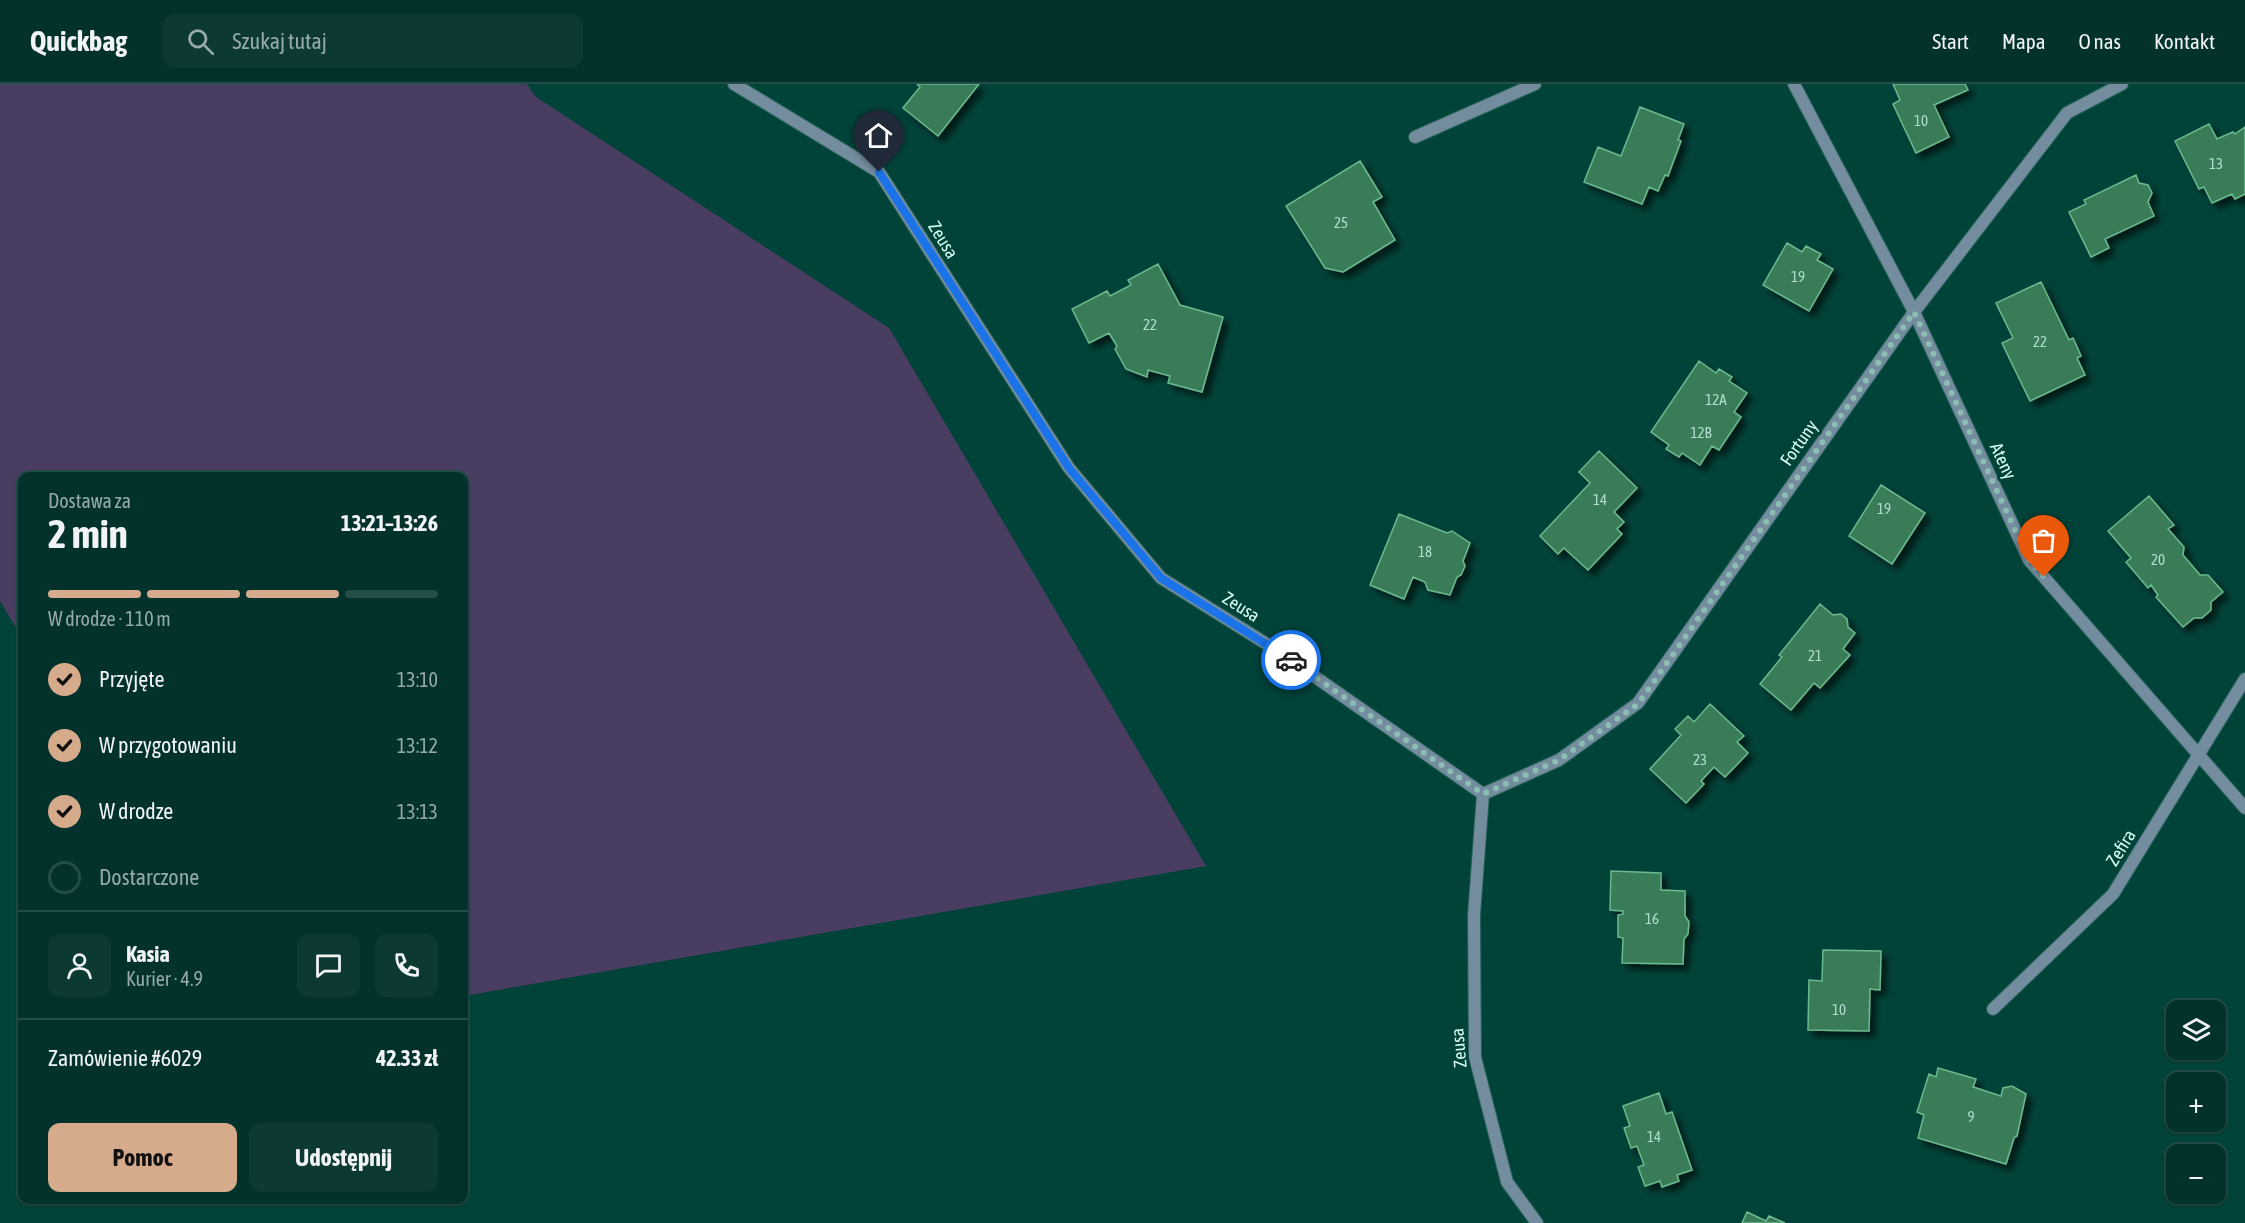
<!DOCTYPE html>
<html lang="pl">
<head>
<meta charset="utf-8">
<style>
	:root { --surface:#02322b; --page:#0c3a33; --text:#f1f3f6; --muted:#96aaa9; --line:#234d47; --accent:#d6ab8b }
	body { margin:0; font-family:"Asap Condensed",sans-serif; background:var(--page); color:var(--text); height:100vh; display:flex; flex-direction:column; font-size:22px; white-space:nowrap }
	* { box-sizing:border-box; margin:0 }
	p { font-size:20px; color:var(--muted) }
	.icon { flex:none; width:33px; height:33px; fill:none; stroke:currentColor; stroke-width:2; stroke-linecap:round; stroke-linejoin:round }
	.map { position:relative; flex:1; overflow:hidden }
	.details { position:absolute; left:18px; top:388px; width:450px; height:732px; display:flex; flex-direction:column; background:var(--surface); border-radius:12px; box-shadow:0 2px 4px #0004,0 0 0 2px var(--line) }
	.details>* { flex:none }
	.controls { position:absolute; left:2166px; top:916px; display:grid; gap:12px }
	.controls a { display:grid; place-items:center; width:60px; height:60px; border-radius:12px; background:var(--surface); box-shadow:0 2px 4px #0004,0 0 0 2px var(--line); font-size:30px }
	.pin { position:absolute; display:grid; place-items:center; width:51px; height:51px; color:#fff; margin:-62px -26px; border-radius:50% 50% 50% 0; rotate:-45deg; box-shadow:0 0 6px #0007 }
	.pin .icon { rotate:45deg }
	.courier { position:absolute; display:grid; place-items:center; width:60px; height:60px; margin:-30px; border:4px solid #1a73e8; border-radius:50%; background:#fff; color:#222; box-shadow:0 2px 8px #0007 }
	.overview em { font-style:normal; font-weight:700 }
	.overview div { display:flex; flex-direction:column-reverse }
	.overview { display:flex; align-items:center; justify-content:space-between; height:102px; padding:0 30px }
	h1 { font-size:39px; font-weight:700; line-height:45px }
	.bar { display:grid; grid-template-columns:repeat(4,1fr); gap:9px 6px; align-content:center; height:72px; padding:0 30px }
	.bar i { height:8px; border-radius:4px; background:var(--line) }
	.bar .active { background:var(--accent) }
	.bar p { grid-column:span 4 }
	.line { display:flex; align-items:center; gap:15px; padding:0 30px; border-top:2px solid var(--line) }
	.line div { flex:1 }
	.round { display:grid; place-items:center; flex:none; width:63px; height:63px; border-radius:12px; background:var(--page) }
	ol { padding:0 30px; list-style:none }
	li { display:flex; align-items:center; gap:18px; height:66px }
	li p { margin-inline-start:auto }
	li .icon { padding:6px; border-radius:50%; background:var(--accent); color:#111; stroke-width:4 }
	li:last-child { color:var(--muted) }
	li i { width:33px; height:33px; border:3px solid var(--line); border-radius:50% }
	.cta { display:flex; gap:12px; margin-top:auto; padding:12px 30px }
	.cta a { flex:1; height:69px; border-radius:12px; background:var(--accent); color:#111; font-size:24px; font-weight:700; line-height:69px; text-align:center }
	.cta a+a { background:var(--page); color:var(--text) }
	header { display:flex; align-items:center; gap:36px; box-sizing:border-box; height:84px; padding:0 30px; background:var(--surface); border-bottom:2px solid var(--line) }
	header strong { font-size:28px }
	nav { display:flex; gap:33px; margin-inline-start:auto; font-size:21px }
	.search { width:420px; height:54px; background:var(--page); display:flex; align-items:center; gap:15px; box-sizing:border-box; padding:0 21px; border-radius:12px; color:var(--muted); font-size:22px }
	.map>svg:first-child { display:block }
</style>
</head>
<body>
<header>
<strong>Quickbag</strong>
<div class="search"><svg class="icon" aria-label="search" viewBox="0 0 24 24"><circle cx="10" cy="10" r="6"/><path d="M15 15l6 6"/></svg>Szukaj tutaj</div>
<nav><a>Start</a><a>Mapa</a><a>O nas</a><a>Kontakt</a></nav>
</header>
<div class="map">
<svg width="2245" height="1139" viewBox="0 0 2245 1139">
	<defs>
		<filter id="shadow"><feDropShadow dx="5.5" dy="5.5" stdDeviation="3" flood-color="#0009"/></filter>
	</defs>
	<rect width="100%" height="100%" fill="#024339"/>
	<path fill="#493d62" d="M0,0H527L536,13L889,244L1206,782L464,912V393H22V554L0,517Z"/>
	<path fill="#3b7b59" stroke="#69ba8e" stroke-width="1.5" filter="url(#shadow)" d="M917,0H979L938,52L903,24L920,3Z
		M1893,0H1965L1968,6L1934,21L1949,53L1916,69L1893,20L1900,16Z
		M1640,23L1684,40L1678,56L1681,57L1668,92L1665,91L1658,107L1649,103L1642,120L1584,98L1598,63L1621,72Z
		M2209,40L2217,55L2233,48L2235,50L2245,43V110L2235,115L2232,110L2212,119L2204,103L2199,105L2175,57Z
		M1360,77L1382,113L1373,118L1395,156L1343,188L1325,184L1286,122Z
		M2136,91L2139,99L2148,101L2152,109L2148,118L2154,132L2105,155L2109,164L2091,173L2069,128L2086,120L2084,116Z
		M1787,159L1802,168L1806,162L1821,170L1817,176L1833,185L1809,227L1763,201Z
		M1158,180L1180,221L1223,233L1202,308L1168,299L1170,292L1148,286L1147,293L1126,285L1115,265L1117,262L1109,249L1089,259L1072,225L1107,207L1110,212L1131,201L1128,196Z
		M2041,198L2069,256L2073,254L2081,272L2077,274L2085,291L2030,317L2002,259L2013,254L1996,219Z
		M1699,277L1716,289L1719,285L1732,293L1729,297L1747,309L1734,328L1741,333L1719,366L1712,362L1700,381L1682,369L1679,373L1666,365L1669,361L1651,348Z
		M1599,367L1637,404L1614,428L1624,438L1617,445L1622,450L1588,486L1564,464L1558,470L1540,452L1590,399L1579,388Z
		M1881,401L1925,429L1892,480L1849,452Z
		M2149,412L2174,441L2168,445L2184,463L2183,471L2200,491H2208L2223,508L2211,518V526L2202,534H2194L2183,543L2156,513L2158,511L2151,501L2148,504L2126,478L2131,474L2108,447Z
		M1399,430L1447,449L1452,447L1470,459L1463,477L1465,482L1461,491L1457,493L1450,511L1428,506L1425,498L1413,493L1404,515L1370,501Z
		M1820,520L1833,531L1841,530L1847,535L1848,543L1855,549L1843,565L1850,571L1820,604L1814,599L1791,626L1760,600L1782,573L1779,571Z
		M1710,620L1744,652L1737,658L1748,669L1725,693L1714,683L1701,697L1704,700L1686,719L1650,685L1681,651L1675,645L1688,632L1694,638Z
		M1611,787L1661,789V806L1685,807V832L1689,838L1688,850L1684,855L1683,880L1622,879L1623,854L1618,853V831L1623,830V827L1610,826Z
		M1823,866L1881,867L1880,906L1870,905L1869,947L1808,946L1809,896L1822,897Z
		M1938,984L1976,995L1973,1003L2001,1012L2003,1004L2012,1002L2026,1010L2017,1052L2014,1054L2006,1080L1918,1054L1924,1031L1917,1028L1929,990L1936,993Z
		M1659,1009L1666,1030L1672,1028L1692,1086L1677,1091L1679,1097L1662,1103L1660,1097L1645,1102L1638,1083L1644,1081L1637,1062L1631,1064L1624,1044L1630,1042L1623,1022Z
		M1747,1128L1766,1137L1769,1132L1785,1139H1742Z"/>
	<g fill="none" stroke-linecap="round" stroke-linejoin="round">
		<g stroke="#246157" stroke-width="14">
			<path id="street" d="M734,0L879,88L1069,384L1161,494L1278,567L1483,710
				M1794,0L1914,228L2029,476L2245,724
				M1415,53L1535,0
				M1483,710L1559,676L1638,619L1914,228L2067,29L2122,0
				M1483,710L1474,831L1475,973L1507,1098L1537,1139
				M1993,925L2113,810L2245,595"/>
		</g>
		<use href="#street" stroke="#738c9e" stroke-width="12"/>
	</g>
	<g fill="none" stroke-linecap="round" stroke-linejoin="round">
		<path stroke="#8cbdb3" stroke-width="6" stroke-dasharray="0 10.8" d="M1291,576L1483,710L1559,676L1638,620L1914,228L2029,476L2044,493"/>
		<path stroke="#1a73e8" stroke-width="8" d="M879,88L1069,384L1161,494L1291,576"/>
	</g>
	<g text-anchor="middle" stroke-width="6" stroke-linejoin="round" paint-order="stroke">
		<g font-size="15" fill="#b0ddcd">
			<text x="1921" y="42">10</text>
			<text x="2216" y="85">13</text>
			<text x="1341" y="144">25</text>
			<text x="1798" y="198">19</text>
			<text x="1150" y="246">22</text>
			<text x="2040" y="263">22</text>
			<text x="1716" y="321">12A</text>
			<text x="1701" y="354">12B</text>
			<text x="1600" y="421">14</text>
			<text x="1884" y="430">19</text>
			<text x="1425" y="473">18</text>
			<text x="2158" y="481">20</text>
			<text x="1815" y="577">21</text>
			<text x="1700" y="681">23</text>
			<text x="1652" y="840">16</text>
			<text x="1839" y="931">10</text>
			<text x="1971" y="1038">9</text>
			<text x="1654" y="1058">14</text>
		</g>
		<g font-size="18" fill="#d7fef4" stroke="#024339">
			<text transform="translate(943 156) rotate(58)" y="6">Zeusa</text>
			<text transform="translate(1799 359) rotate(-55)" y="6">Fortuny</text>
			<text transform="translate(2003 377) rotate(65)" y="6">Ateny</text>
			<text transform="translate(1241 523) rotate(32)" y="6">Zeusa</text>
			<text transform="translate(2121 764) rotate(-58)" y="6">Zefira</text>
			<text transform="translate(1459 964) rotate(-95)" y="6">Zeusa</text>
		</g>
	</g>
</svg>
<div class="controls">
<a><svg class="icon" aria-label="layers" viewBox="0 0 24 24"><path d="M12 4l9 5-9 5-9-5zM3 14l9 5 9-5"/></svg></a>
<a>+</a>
<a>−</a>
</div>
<div class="pin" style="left:2044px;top:493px;background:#ea580c"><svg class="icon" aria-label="bag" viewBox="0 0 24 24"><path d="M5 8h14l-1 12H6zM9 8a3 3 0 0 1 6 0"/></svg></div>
<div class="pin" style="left:879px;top:88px;background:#1f2937"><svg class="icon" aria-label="home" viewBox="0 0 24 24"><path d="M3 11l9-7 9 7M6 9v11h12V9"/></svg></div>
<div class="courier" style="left:1291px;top:576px"><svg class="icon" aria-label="car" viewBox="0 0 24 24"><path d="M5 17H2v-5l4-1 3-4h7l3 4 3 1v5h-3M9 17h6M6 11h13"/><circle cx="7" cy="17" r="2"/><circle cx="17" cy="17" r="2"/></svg></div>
<section class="details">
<div class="overview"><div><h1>2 min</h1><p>Dostawa za</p></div><em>13:21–13:26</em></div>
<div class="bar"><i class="active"></i><i class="active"></i><i class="active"></i><i></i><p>W drodze · 110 m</p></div>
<ol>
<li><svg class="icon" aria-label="check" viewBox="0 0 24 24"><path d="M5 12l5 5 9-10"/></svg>Przyjęte<p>13:10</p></li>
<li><svg class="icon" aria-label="check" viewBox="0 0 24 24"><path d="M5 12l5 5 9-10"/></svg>W przygotowaniu<p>13:12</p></li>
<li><svg class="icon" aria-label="check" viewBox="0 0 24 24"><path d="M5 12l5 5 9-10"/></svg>W drodze<p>13:13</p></li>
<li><i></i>Dostarczone</li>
</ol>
<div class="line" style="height:108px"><a class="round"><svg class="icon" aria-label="person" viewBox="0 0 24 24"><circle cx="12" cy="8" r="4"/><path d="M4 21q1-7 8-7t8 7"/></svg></a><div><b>Kasia</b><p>Kurier · 4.9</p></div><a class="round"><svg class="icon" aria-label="chat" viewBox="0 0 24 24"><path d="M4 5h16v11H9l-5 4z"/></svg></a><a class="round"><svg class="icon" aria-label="phone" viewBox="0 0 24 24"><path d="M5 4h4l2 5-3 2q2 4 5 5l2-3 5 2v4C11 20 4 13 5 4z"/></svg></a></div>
<div class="line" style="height:78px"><div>Zamówienie #6029</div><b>42.33 zł</b></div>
<div class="cta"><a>Pomoc</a><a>Udostępnij</a></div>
</section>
</div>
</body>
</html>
